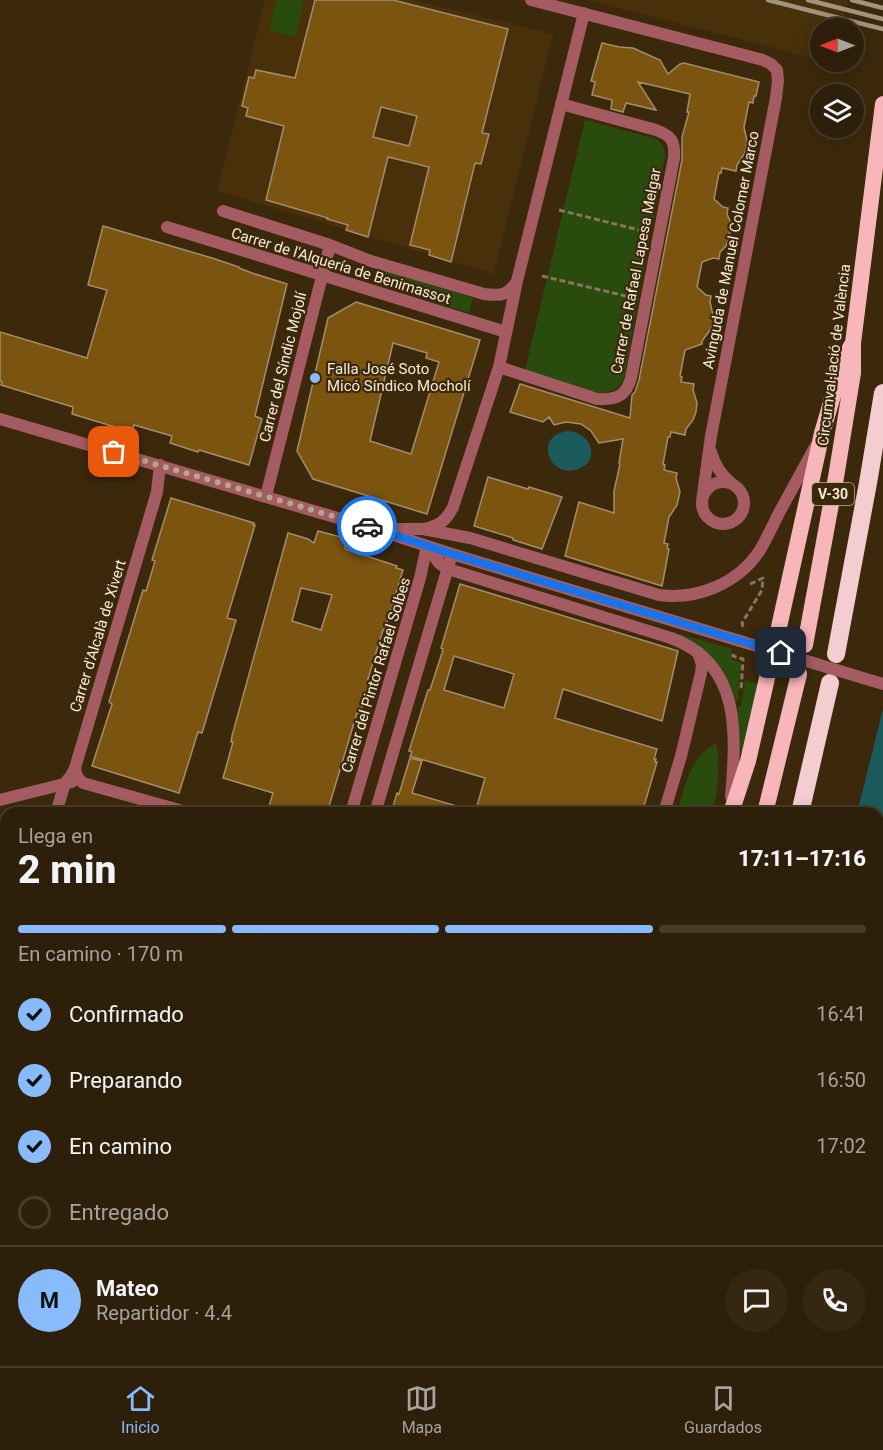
<!DOCTYPE html>
<html lang="es">
<head>
<meta charset="utf-8">
<style>
	:root { --surface:#2d1f09; --page:#352712; --text:#f1f3f6; --muted:#a7a29c; --line:#483d2a; --accent:#87bbfc }
	body { margin:0; font-family:Roboto,sans-serif; background:var(--page); color:var(--text); height:100vh; display:flex; flex-direction:column; font-size:22px; white-space:nowrap }
	* { box-sizing:border-box; margin:0 }
	p { font-size:20px; color:var(--muted) }
	.icon { flex:none; width:33px; height:33px; fill:none; stroke:currentColor; stroke-width:2; stroke-linecap:round; stroke-linejoin:round }
	.map { position:relative; flex:1; overflow:hidden }
	.details { position:absolute; left:0px; top:807px; width:884px; height:560px; display:flex; flex-direction:column; background:var(--surface); border-radius:18px 18px 0 0; box-shadow:0 3px 15px #0003,0 0 0 2px var(--line) }
	.details>* { flex:none }
	.needle { width:39px; rotate:270deg }
	.tools { position:absolute; left:810px; top:18px; display:grid; gap:12px }
	.tools a { display:grid; place-items:center; width:54px; height:54px; border-radius:50%; background:var(--surface); box-shadow:0 3px 15px #0003,0 0 0 2px var(--line); font-size:30px }
	.pin { position:absolute; display:grid; place-items:center; width:51px; height:51px; color:#fff; margin:-26px; border-radius:12px; box-shadow:0 3px 9px #0006 }
	.courier { position:absolute; display:grid; place-items:center; width:60px; height:60px; margin:-30px; border:4px solid #1a73e8; border-radius:50%; background:#fff; color:#222; box-shadow:0 2px 8px #0007 }
	.headline em { font-style:normal; font-weight:800 }
	.headline div { display:flex; flex-direction:column-reverse }
	.headline { display:flex; align-items:center; justify-content:space-between; height:102px; padding:0 18px }
	h1 { font-size:39px; font-weight:800; line-height:45px }
	.bar { display:grid; grid-template-columns:repeat(4,1fr); gap:9px 6px; align-content:center; height:72px; padding:0 18px }
	.bar i { height:8px; border-radius:4px; background:var(--line) }
	.bar .on { background:var(--accent) }
	.bar p { grid-column:span 4 }
	.line { display:flex; align-items:center; gap:15px; padding:0 18px; border-top:2px solid var(--line) }
	.line div { flex:1 }
	.round { display:grid; place-items:center; flex:none; width:63px; height:63px; border-radius:32px; background:var(--page) }
	ol { padding:0 18px; list-style:none }
	li { display:flex; align-items:center; gap:18px; height:66px }
	li p { margin-inline-start:auto }
	li .icon { padding:6px; border-radius:50%; background:var(--accent); color:#111; stroke-width:4 }
	li:last-child { color:var(--muted) }
	li i { width:33px; height:33px; border:3px solid var(--line); border-radius:50% }
	.dock { display:flex; justify-content:space-around; align-items:center; height:84px; border-top:2px solid var(--line); background:var(--surface); font-size:16px; color:var(--muted) }
	.dock a { display:grid; justify-items:center; gap:3px }
	.dock .on { color:var(--accent) }
	.map>svg:first-child { display:block }
</style>
</head>
<body>
<div class="map">
<svg width="883" height="1366" viewBox="0 0 883 1366">
	<rect width="100%" height="100%" fill="#3c290c"/>
	<path fill="#47300a" d="M265,0H413L553,34L494,274L217,191Z
		M587,0H848L841,28H820V60Z"/>
	<path fill="#294c0e" d="M277,0H304L296,37L269,30Z
		M585,120L656,139C662,144 665,148 665,157L624,378C619,389 611,393 599,393L525,370Z
		M378,269L473,298L469,313L374,283Z
		M672,632L732,649L731,659L741,662L738,701H735C732,693 730,685 727,678C717,655 693,642 672,632Z
		M745,680L759,684L743,753L741,752L737,707H741Z
		M716,743C721,765 717,791 713,813H677C685,786 689,758 716,743Z"/>
	<path fill="#1c5b5b" d="M569,431C594,434 601,464 575,470C547,476 534,434 569,431Z
		M883,709V1366H689L691,1360H878V813H857Z"/>
	<path fill="#7b540f" stroke="#a48d6f" stroke-width="1.5" fill-rule="evenodd" d="M315,0H393L508,29L482,133L489,134L481,164L475,163L451,262L429,255L430,250L410,245L429,167L388,157L368,237L346,230L348,225L327,219L328,218L266,200L284,126L246,116L248,108L242,106L249,77L254,78L256,70L295,78ZM381,107L417,116L409,146L373,137Z
		M602,43L619,47L633,48L660,60L668,74L680,64L684,63L759,82L756,96H754L753,103L749,102L744,127L747,141L745,153L737,165L736,171L722,168L721,173H719L714,199L723,207L728,208L727,214L730,221V230L729,239L726,246L720,252L719,259L713,258L702,262L697,287L706,295L711,296L710,302L713,315V322L711,329L702,341V344L685,350L680,376L682,377L681,382L694,384L693,390L697,403L696,412L693,420L686,429L685,435L671,432L670,437H668L663,464L665,465L664,470L677,473L676,478L680,492L677,505L669,517L664,543L668,544L667,548L669,549L662,586L565,556L579,502L614,513V491L620,464L619,463L623,439L599,443L591,431L581,424L566,422L554,425L549,417L543,422L510,412L520,384L630,418L632,395L635,392L639,380L682,160V137L689,112H687L690,94L638,82L656,110L626,103L623,112L611,109L612,100L592,95L595,82L591,81Z
		M103,226L212,258L239,267V268L252,273L287,284L255,416L262,419L249,465L199,450L198,452L170,443L172,436L134,425L132,432L72,414L73,407L1,385L2,382L0,381V332L87,358L107,290L88,285Z
		M356,302L480,340L427,514L313,479L297,451L328,318ZM393,343L427,353L426,358L439,362L411,454L370,441Z
		M488,477L528,489L529,487L562,497L542,549L513,540V538L474,526Z
		M171,498L254,523L253,525H255L227,618L236,620L202,733L198,732L179,793L92,766L112,704L109,702L143,590L146,591L155,561L152,560Z
		M318,531L345,538V549L397,566L396,568L403,570L385,630H383L367,682L369,683L360,714L357,713L327,813H267L273,793L223,778L233,742H231L232,736L288,533L308,539L314,543ZM301,588L332,595L321,630L292,621Z
		M460,584L678,651L662,721L563,689L555,718L657,749L654,759H656L655,762H657L642,813H475L485,778L410,756L412,752L409,751L428,690H430L442,653L443,649L441,648ZM454,656L514,674L504,708L444,690Z
		M410,758L422,761L412,793L467,809L466,813H391L397,793L399,794Z"/>
	<g fill="none" stroke-linecap="round" stroke-linejoin="round">
		<path stroke="#85755c" stroke-width="3" stroke-dasharray="6 3" stroke-linecap="butt" d="M559,210L647,232
			M542,276L634,298
			M743,627L742,623L762,590L763,578L748,585
			M734,654L733,656L743,659L741,691
			M0,883L6,885
			M6,1143L3,1218L6,1228
			M288,1360L298,1366"/>
		<path stroke="#a55b62" stroke-width="12" d="M499,367L597,399C615,400 626,397 631,378L674,158C675,141 672,136 656,130L561,104"/>
		<path stroke="#a55b62" stroke-width="12" d="M531,0L763,60L771,64L777,70L778,81L776,98L711,436L702,501
			M223,211L330,245L371,261L484,294C500,296 506,296 516,283
			M167,227L506,332
			M711,452C715,466 721,474 732,484
			M702 503a21 21 0 1 1 42 0a21 21 0 1 1-42 0Z
			M266,496L330,245
			M424,529C439,526 446,521 453,507L499,367L517,281L584,13
			M75,768C76,775 77,778 83,783L190,813
			M0,800L72,782
			M56,813L65,783L71,776L75,768L157,492L160,465
			M351,813L420,578L427,546
			M375,813L452,554
			M664,813L681,756L701,673L702,665L698,652
			M428,1360L446,1366
			M314,1366L317,1360
			M527,1366L529,1360"/>
		<path stroke="#a55b62" stroke-width="12" d="M0,419L372,528L452,554L740,641
			M391,529H423L470,538L659,595C697,600 738,584 760,550C767,538 773,525 779,513C791,491 803,469 815,447
			M427,546L439,563L448,569L671,638C742,664 736,734 731,797"/>
		<path stroke="#f6b6ba" stroke-width="16" d="M777,636L822,433L842,365L851,346
			M805,645L836,477L853,373V343L883,104
			M731,813L748,761L770,665
			M765,813L799,674
			M0,1344L6,1350
			M20,1360L29,1366
			M546,1366L548,1360
			M594,1366L596,1360"/>
		<path stroke="#f3cdcf" stroke-width="18" d="M836,654L868,483L883,393
			M800,813L830,683
			M630,1366L632,1360"/>
		<path stroke="#a2937c" stroke-width="4.5" d="M768,0L883,29
			M808,0L883,19
			M852,0L883,8"/>
		<path stroke="#a55b62" stroke-width="12" d="M740,641L883,684"/>
	</g>
	<g fill="none" stroke-linecap="round" stroke-linejoin="round">
		<path stroke="#b5a691" stroke-width="6" stroke-dasharray="0 10.8" d="M114,452L367,526"/>
		<path stroke="#1a73e8" stroke-width="8" d="M367,526L452,554L781,653"/>
	</g>
	<circle fill="#87bbfc" stroke="#3c290c" stroke-width="2" cx="315" cy="378" r="6"/>
	<g text-anchor="middle" stroke-width="4.5" stroke-linejoin="round" paint-order="stroke">
		<rect fill="#3c290c" stroke="#beb09c" stroke-width="1.5" x="812" y="483" width="42" height="22" rx="4.5"/>
		<g font-size="14" font-weight="bold" fill="#f6ead9">
			<text x="833" y="499">V-30</text>
		</g>
		<g font-size="15" fill="#f6ead9" stroke="#3c290c">
			<text transform="translate(731 250) rotate(-79)" y="5">Avinguda de Manuel Colomer Marco</text>
			<text transform="translate(341 266) rotate(17)" y="5">Carrer de l'Alquería de Benimassot</text>
			<text transform="translate(636 271) rotate(-79)" y="5">Carrer de Rafael Lapesa Melgar</text>
			<text transform="translate(834 355) rotate(-83)" y="5">Circumval·lació de València</text>
			<text transform="translate(283 367) rotate(-76)" y="5">Carrer del Síndic Mojolí</text>
			<text transform="translate(98 636) rotate(-73)" y="5">Carrer d'Alcalà de Xivert</text>
			<text transform="translate(376 675) rotate(-73)" y="5">Carrer del Pintor Rafael Solbes</text>
		</g>
		<g font-size="15" fill="#f6ead9" stroke="#3c290c" text-anchor="start">
			<text x="327" y="374">Falla José Soto<tspan x="327" dy="17">Micó Síndico Mocholí</tspan></text>
		</g>
	</g>
</svg>
<div class="tools">
<a><svg class="needle" viewBox="-14 -14 28 28"><path d="M0-13l5 13h-10z" fill="#e53935"/><path d="M0 13l5-13h-10z" fill="#a7a29c"/></svg></a>
<a><svg class="icon" aria-label="layers" viewBox="0 0 24 24"><path d="M12 4l9 5-9 5-9-5zM3 14l9 5 9-5"/></svg></a>
</div>
<div class="pin" style="left:114px;top:452px;background:#ea580c"><svg class="icon" aria-label="bag" viewBox="0 0 24 24"><path d="M5 8h14l-1 12H6zM9 8a3 3 0 0 1 6 0"/></svg></div>
<div class="pin" style="left:781px;top:653px;background:#1f2937"><svg class="icon" aria-label="home" viewBox="0 0 24 24"><path d="M3 11l9-7 9 7M6 9v11h12V9"/></svg></div>
<div class="courier" style="left:367px;top:526px"><svg class="icon" aria-label="car" viewBox="0 0 24 24"><path d="M5 17H2v-5l4-1 3-4h7l3 4 3 1v5h-3M9 17h6M6 11h13"/><circle cx="7" cy="17" r="2"/><circle cx="17" cy="17" r="2"/></svg></div>
<section class="details">
<div class="headline"><div><h1>2 min</h1><p>Llega en</p></div><em>17:11–17:16</em></div>
<div class="bar"><i class="on"></i><i class="on"></i><i class="on"></i><i></i><p>En camino · 170 m</p></div>
<ol>
<li><svg class="icon" aria-label="check" viewBox="0 0 24 24"><path d="M5 12l5 5 9-10"/></svg>Confirmado<p>16:41</p></li>
<li><svg class="icon" aria-label="check" viewBox="0 0 24 24"><path d="M5 12l5 5 9-10"/></svg>Preparando<p>16:50</p></li>
<li><svg class="icon" aria-label="check" viewBox="0 0 24 24"><path d="M5 12l5 5 9-10"/></svg>En camino<p>17:02</p></li>
<li><i></i>Entregado</li>
</ol>
<div class="line" style="height:108px"><b class="round" style="background:var(--accent);color:#111">M</b><div><b>Mateo</b><p>Repartidor · 4.4</p></div><a class="round"><svg class="icon" aria-label="chat" viewBox="0 0 24 24"><path d="M4 5h16v11H9l-5 4z"/></svg></a><a class="round"><svg class="icon" aria-label="phone" viewBox="0 0 24 24"><path d="M5 4h4l2 5-3 2q2 4 5 5l2-3 5 2v4C11 20 4 13 5 4z"/></svg></a></div>
</section>
</div>
<nav class="dock">
<a class="on"><svg class="icon" aria-label="home" viewBox="0 0 24 24"><path d="M3 11l9-7 9 7M6 9v11h12V9"/></svg>Inicio</a>
<a><svg class="icon" aria-label="map" viewBox="0 0 24 24"><path d="M3 6l6-2 6 2 6-2v14l-6 2-6-2-6 2zM9 4v14M15 6v14"/></svg>Mapa</a>
<a><svg class="icon" aria-label="saved" viewBox="0 0 24 24"><path d="M7 4h10v16l-5-4-5 4z"/></svg>Guardados</a>
</nav>
</body>
</html>
